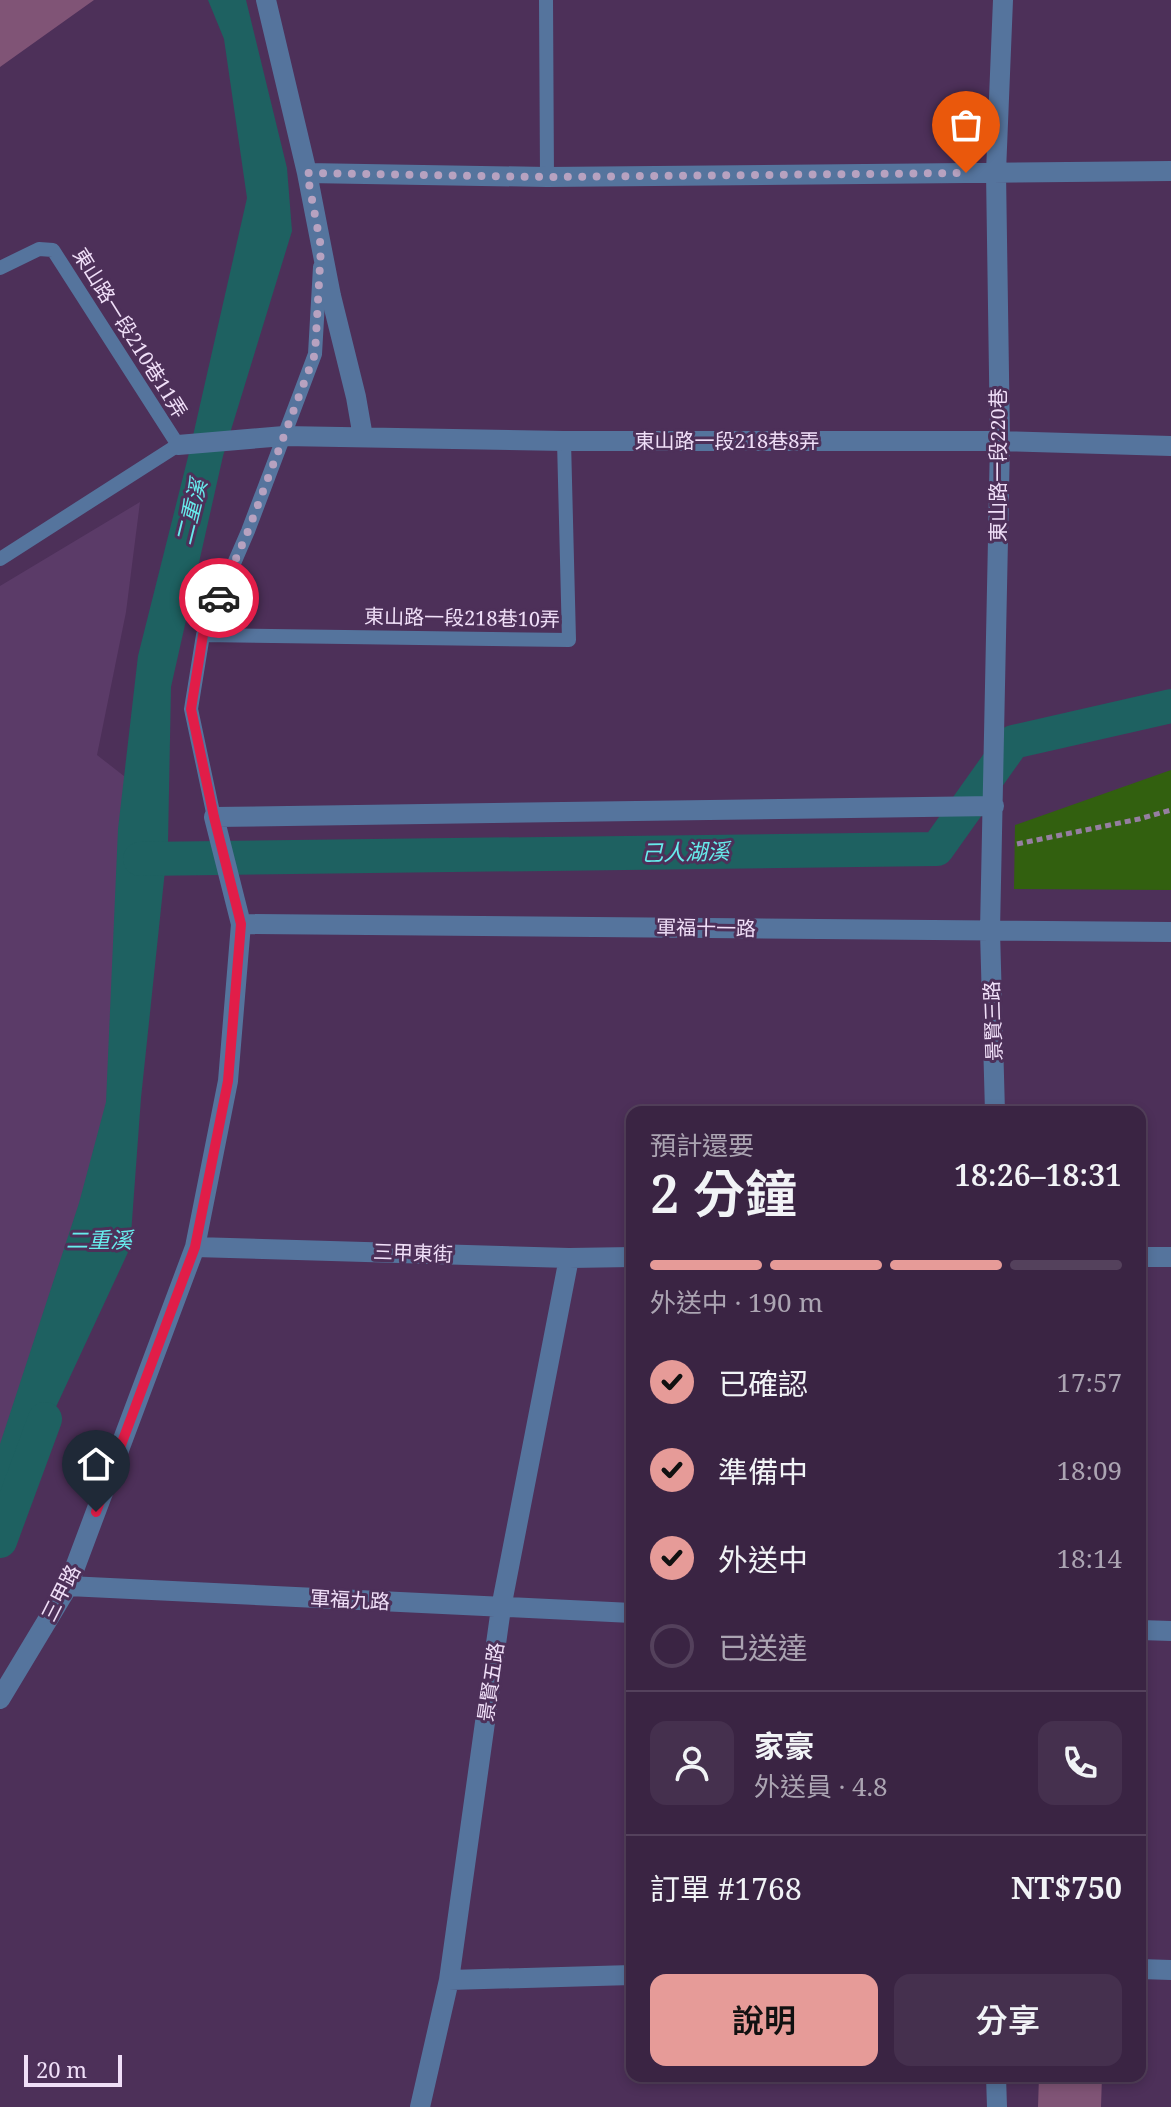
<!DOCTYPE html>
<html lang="zh-TW">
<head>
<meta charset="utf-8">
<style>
	:root { --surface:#3a2443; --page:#45304e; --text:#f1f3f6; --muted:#aba4b2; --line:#54415c; --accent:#e69b98 }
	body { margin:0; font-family:"Noto Serif","Noto Sans TC",serif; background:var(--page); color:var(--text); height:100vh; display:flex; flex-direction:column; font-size:30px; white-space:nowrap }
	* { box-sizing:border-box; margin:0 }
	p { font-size:26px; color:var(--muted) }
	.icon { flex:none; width:44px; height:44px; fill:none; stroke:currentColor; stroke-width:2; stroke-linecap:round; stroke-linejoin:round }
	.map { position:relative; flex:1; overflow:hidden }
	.side { position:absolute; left:626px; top:1106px; width:520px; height:976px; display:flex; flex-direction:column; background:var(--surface); border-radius:16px; box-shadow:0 4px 12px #0003,0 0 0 2px var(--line) }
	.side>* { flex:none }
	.scale { position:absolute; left:24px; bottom:20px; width:98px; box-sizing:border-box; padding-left:8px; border:4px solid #f0dff8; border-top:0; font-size:22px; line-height:28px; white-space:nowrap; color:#f0dff8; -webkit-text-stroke:6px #4d3059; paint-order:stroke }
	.pin { position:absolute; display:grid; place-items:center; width:68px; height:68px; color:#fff; margin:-82px -34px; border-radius:50% 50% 50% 0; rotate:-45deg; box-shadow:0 0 8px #0007 }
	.pin .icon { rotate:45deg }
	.courier { position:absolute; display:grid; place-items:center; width:80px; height:80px; margin:-40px; border:6px solid #e11d48; border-radius:50%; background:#fff; color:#222; box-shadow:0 2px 10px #0007 }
	.summary em { font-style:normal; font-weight:600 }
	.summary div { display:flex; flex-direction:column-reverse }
	.summary { display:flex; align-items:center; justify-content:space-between; height:136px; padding:0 24px }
	h1 { font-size:52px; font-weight:600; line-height:60px }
	.bar { display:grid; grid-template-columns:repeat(4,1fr); gap:12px 8px; align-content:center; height:96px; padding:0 24px }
	.bar i { height:10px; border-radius:6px; background:var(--line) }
	.bar .current { background:var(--accent) }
	.bar p { grid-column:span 4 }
	.line { display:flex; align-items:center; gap:20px; padding:0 24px; border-top:2px solid var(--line) }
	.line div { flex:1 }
	.round { display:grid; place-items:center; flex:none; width:84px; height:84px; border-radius:16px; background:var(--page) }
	ol { padding:0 24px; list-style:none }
	li { display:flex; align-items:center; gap:24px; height:88px }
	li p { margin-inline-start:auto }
	li .icon { padding:8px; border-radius:50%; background:var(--accent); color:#111; stroke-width:4 }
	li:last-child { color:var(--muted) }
	li i { width:44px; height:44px; border:4px solid var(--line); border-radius:50% }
	.button { display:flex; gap:16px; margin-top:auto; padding:16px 24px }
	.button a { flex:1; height:92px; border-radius:16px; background:var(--accent); color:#111; font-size:32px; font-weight:600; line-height:92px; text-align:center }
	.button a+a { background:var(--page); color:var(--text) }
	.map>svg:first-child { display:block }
</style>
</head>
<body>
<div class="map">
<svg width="1171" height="2107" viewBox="0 0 1171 2107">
	<rect width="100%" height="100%" fill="#4d3059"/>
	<path fill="#5b3b68" d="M140,502L126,612L97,755L147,794L138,1083L0,1493V586Z"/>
	<path fill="#32600f" d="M1171,770V890L1014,889L1015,825Z"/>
	<path fill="#1e6161" d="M208,0H246L287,168L292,231L223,456L171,687L168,842L141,1098L130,1248L35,1452L0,1520V1444L79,1203L106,1102L118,829L138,656L190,449L247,198L224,39Z"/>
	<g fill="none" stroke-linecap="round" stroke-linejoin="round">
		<path stroke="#1e6161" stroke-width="34" d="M140,859L937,849L1013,742L1171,706
			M0,1541L45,1419"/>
	</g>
	<path fill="#805476" d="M0,0H94L0,67Z
		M1039,2076H1102L1101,2107H1038Z"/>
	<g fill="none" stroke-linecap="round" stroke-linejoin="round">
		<path stroke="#967fa1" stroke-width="5" stroke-dasharray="6 4" stroke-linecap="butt" d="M1017,844L1139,819L1171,810"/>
		<path stroke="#55749d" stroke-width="14" d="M546,0L547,177
			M0,268L39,249L53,250L178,445L0,559
			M203,635L569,640L564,441
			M214,817L191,709L203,635L248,531L315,354L320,267"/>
		<path stroke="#55749d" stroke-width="20" d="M266,0L307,173L331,296L356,397L363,437
			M307,173L547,177L1171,171
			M178,445L284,436L564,441H1000L1171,446
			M241,924L1171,932
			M995,1112L990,931L1000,441L996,172L1003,0
			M195,1247L569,1258L632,1257
			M1140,1257H1171
			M68,1586L632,1613
			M1140,1630L1171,1631
			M0,1699L68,1586L195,1247L228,1081L241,924L214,817L994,806
			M1140,1969L1171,1970
			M449,1980L632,1975
			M996,2076L997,2107
			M420,2107L449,1980L501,1608L569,1258"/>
	</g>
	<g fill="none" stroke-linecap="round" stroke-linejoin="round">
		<path stroke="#b7a2c0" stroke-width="8" stroke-dasharray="0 14.4" d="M219,598L248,531L315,354L321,247L307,173L547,177L966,173"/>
		<path stroke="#e11d48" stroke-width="10" d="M96,1512L195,1247L228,1081L241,924L214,817L191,709L203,635L219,598"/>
	</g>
	<g text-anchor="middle" stroke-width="6" stroke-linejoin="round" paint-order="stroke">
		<g font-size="20" fill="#f0dff8" stroke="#4d3059">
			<text transform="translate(130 333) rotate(58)" y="7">東山路一段210巷11弄</text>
			<text x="727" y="448">東山路一段218巷8弄</text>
			<text transform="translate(998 465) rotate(-90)" y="7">東山路一段220巷</text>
			<text transform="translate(462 618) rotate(1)" y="7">東山路一段218巷10弄</text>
			<text transform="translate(706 928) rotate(1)" y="7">軍福十一路</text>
			<text transform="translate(993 1021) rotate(-92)" y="7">景賢三路</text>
			<text transform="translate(413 1253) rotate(2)" y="7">三甲東街</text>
			<text transform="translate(61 1593) rotate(-63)" y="7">三甲路</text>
			<text transform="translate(350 1600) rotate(3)" y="7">軍福九路</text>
			<text transform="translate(491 1682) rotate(-82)" y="7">景賢五路</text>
		</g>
		<g font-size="22" font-style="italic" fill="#67ecec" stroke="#4d3059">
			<text transform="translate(191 512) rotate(-76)" y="8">二重溪</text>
			<text transform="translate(685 852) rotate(-1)" y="8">己人湖溪</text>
			<text x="99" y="1248">二重溪</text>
		</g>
	</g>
</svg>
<div class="scale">20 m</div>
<div class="pin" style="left:966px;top:173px;background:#ea580c"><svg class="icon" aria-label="bag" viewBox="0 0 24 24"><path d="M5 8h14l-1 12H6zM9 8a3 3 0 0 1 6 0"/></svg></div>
<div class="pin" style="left:96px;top:1512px;background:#1f2937"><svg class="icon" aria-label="home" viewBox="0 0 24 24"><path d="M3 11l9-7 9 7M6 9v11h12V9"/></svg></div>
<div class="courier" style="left:219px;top:598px"><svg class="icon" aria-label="car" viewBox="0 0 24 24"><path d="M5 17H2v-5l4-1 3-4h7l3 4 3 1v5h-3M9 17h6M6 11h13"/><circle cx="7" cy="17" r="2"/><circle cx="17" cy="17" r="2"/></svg></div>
<section class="side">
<div class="summary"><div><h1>2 分鐘</h1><p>預計還要</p></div><em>18:26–18:31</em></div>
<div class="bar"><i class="current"></i><i class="current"></i><i class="current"></i><i></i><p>外送中 · 190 m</p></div>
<ol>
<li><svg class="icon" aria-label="check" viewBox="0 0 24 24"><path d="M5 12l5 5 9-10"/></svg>已確認<p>17:57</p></li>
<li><svg class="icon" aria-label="check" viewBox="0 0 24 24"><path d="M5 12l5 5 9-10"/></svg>準備中<p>18:09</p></li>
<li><svg class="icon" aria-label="check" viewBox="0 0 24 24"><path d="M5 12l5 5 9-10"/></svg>外送中<p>18:14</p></li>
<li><i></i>已送達</li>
</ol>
<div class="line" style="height:144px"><a class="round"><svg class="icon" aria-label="person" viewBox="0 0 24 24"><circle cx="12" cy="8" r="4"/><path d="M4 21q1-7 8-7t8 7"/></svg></a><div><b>家豪</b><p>外送員 · 4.8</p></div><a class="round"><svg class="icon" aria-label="phone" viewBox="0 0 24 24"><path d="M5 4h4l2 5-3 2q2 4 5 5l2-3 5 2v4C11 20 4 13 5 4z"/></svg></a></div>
<div class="line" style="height:104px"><div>訂單 #1768</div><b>NT$750</b></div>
<div class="button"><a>說明</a><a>分享</a></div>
</section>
</div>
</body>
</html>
